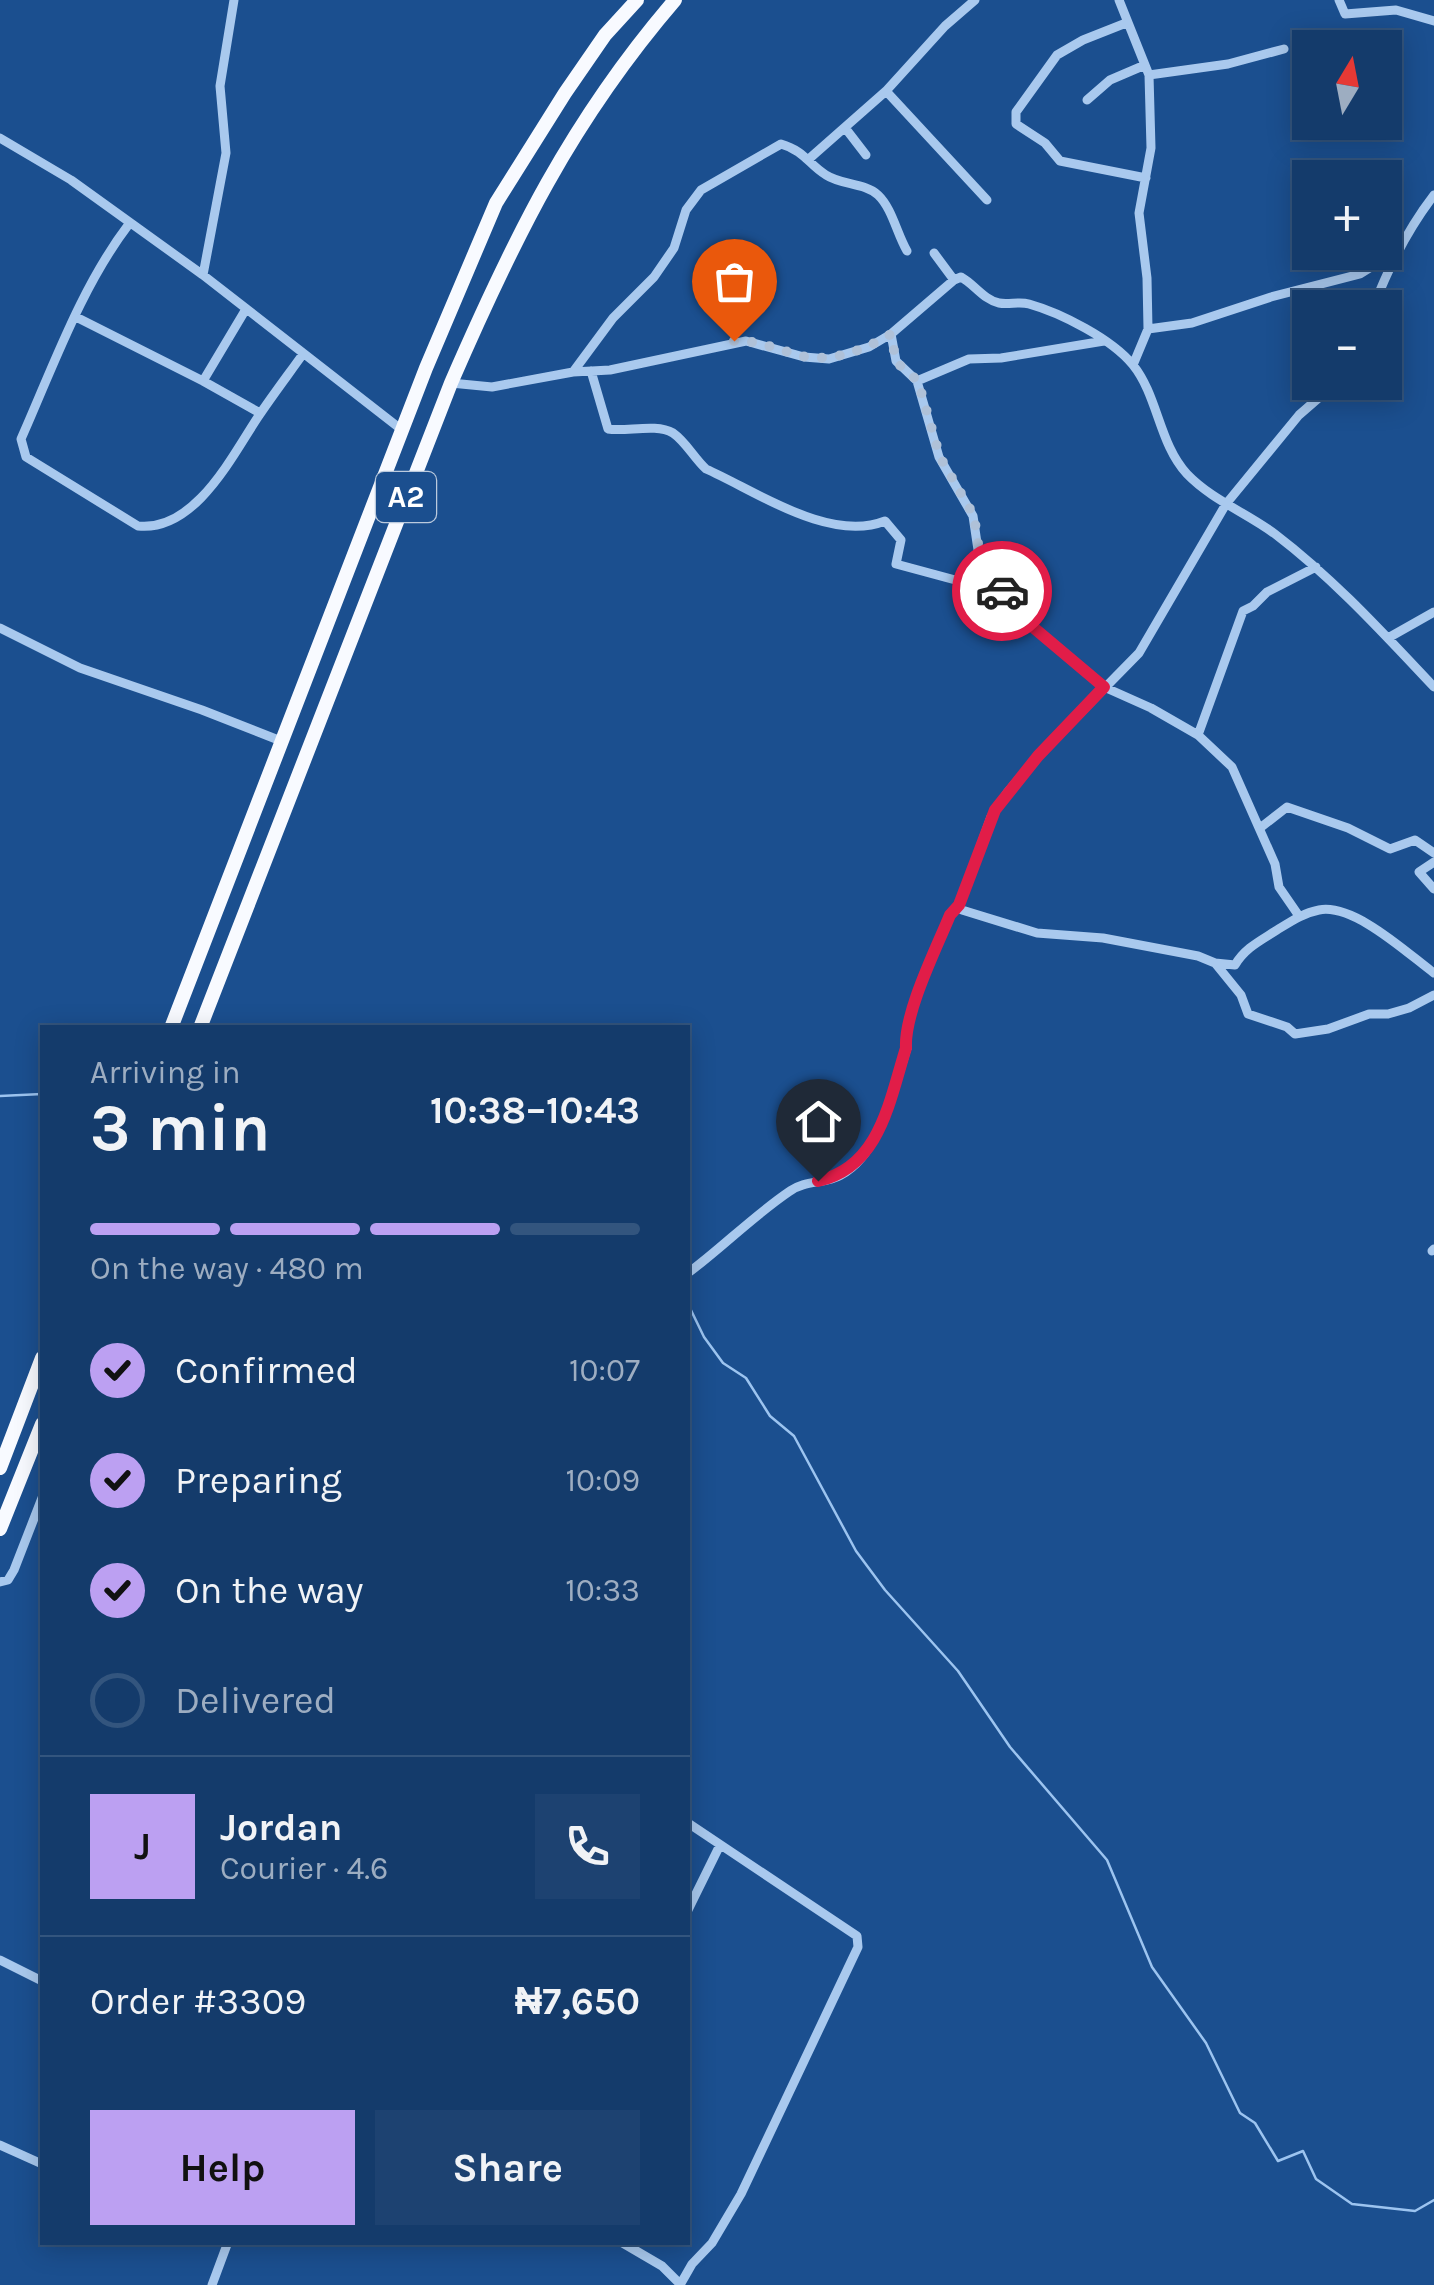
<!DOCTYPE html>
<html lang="en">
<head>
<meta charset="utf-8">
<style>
	:root { --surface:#143b6b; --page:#1d4271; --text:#f1f3f6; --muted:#9dadc1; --line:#33557e; --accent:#bca0f2 }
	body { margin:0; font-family:Karla,sans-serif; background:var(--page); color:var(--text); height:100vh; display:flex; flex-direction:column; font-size:38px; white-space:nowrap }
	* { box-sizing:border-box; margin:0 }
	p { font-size:32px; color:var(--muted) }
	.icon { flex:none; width:55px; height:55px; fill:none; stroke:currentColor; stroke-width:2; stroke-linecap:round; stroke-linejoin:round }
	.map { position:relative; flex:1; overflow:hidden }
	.drawer { position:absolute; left:40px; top:1025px; width:650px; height:1220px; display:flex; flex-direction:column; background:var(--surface); border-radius:0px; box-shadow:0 5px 25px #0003,0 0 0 2px var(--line) }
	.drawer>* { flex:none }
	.needle { width:65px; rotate:10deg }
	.tools { position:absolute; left:1292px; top:30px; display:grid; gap:20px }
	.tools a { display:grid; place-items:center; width:110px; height:110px; border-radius:0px; background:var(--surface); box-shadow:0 5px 25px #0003,0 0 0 2px var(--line); font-size:50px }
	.pin { position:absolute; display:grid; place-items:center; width:85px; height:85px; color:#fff; margin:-102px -42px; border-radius:50% 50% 50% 0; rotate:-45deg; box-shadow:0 0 10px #0007 }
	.pin .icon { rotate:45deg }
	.courier { position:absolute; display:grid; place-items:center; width:100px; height:100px; margin:-50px; border:8px solid #e11d48; border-radius:50%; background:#fff; color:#222; box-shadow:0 2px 12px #0007 }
	.summary em { font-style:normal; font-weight:700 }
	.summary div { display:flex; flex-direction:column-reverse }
	.summary { display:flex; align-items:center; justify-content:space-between; height:170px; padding:0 50px }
	h1 { font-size:65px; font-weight:700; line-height:75px }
	.bar { display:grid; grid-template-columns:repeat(4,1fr); gap:15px 10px; align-content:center; height:120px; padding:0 50px }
	.bar i { height:12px; border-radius:8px; background:var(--line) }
	.bar .on { background:var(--accent) }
	.bar p { grid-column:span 4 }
	.line { display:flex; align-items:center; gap:25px; padding:0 50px; border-top:2px solid var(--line) }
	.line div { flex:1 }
	.round { display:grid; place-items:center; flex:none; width:105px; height:105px; border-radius:0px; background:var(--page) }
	ol { padding:0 50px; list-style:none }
	li { display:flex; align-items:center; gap:30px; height:110px }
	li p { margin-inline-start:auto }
	li .icon { padding:10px; border-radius:50%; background:var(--accent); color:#111; stroke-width:4 }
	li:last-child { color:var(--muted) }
	li i { width:55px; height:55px; border:5px solid var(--line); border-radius:50% }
	.primary-button { display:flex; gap:20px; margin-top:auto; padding:20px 50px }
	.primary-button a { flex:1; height:115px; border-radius:0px; background:var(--accent); color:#111; font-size:40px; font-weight:700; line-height:115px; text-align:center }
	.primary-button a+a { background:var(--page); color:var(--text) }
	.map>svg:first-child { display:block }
</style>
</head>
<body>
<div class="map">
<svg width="1434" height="2285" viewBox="0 0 1434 2285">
	<rect width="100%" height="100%" fill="#1b4f8f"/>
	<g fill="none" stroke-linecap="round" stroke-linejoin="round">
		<path stroke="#9cc4f0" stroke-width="2.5" d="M0,1096L42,1094
			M688,1304L704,1337L723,1363L746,1378L770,1416L794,1436L856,1551L885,1590L958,1671L1010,1747L1107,1860L1152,1967L1206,2043L1240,2113L1255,2123L1278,2161L1303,2151L1316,2179L1352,2204L1415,2211L1434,2200"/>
		<path stroke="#a9c9ee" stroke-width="9" d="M1119,0L1149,75L1151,148L1139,213L1147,278L1148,329L1133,365
			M1339,0L1345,14L1396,10L1434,21
			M1126,23L1083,40L1057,55L1016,112V124L1045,143L1060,161L1146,178
			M1149,75L1228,64L1284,49
			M886,91L987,200
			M1087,100L1110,80L1145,65
			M846,129L866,155
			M0,138L71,180L203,275L402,430
			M810,158L886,91L945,26L975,0
			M129,224C81,287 53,367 21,439L26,457L138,526C195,532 232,456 258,417C272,396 288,375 303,354
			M934,253L954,280
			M203,275L226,153L220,86L234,0
			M1373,308C1389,266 1407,230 1434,195
			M76,317L203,381L260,413
			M1148,329L1192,323L1271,297L1360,274L1397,251
			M891,334L896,361L917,381L939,457L973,516L981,570L1034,628L1104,687L1151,708L1198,735L1232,767L1275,864L1279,887L1299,916
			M591,371L608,429C627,432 656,423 673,433C686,442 694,458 706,469C756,491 829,543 885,521L901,540L896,564L959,581L963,594L997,586
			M573,372L613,318L654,277L674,248L686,210L701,190L781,144C805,151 808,164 826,175C841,185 865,183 878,195C892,208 897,234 907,251
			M203,381L246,309
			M917,381L969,359L1001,358L1104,341
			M1337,382L1299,415L1226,504L1139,653L1038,756L1007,793L991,817L959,905L962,910L1037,933L1103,938L1198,956L1215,963L1235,965C1245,948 1260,941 1277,930C1290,922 1303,913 1319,910C1354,903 1408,954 1434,973
			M451,383L492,387L573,372L610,370L746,341L804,357L829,359L869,347L891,334L954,280L961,277C974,284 984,300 999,303C1009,305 1019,301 1029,304C1061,313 1112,339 1133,365C1158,396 1159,444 1187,474C1212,500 1247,513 1275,534C1334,579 1383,633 1434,687
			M0,628L80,668L202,710L281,741
			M1388,638L1434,612
			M1198,735L1243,611L1253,606L1267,592L1316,567
			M1260,828L1287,807L1348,828L1390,849L1415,840L1434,853
			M1434,862L1419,872L1434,889
			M1215,963L1241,995L1248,1014L1287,1027L1295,1034L1328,1029L1369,1014H1388L1409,1008L1434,995
			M1432,1251L1434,1249
			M688,1273C723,1247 753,1216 790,1191C805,1180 825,1184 841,1175C880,1155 894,1088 907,1048C904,1012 936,949 950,915L959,905
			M0,1582L8,1580L14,1570L42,1498
			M688,1910L720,1845
			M0,1960L42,1981
			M0,2145L42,2164
			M621,2242L662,2266L680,2284
			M212,2285L228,2242
			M680,2285L692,2264L712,2243L741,2194L858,1947L857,1936L688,1823"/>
		<path stroke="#f8faff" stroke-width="14" d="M171,1028L426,368L496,203L565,93L605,35L637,0
			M200,1028L451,383C514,238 571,121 675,0
			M0,1468L42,1358
			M0,1529L42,1424"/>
	</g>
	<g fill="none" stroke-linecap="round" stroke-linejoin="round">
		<path stroke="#afc1d8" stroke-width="10" stroke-dasharray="0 18" d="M734,341C757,340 777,349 798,355C830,364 864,350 891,334L896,362L918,381L940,457L974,516L982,570L1002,591"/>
		<path stroke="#e11d48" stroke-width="12" d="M818,1181C880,1167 889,1102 906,1048C904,1013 936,949 950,915L959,905L995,810L1038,756L1104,687L1034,628L1002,591"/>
	</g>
	<g text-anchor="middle" stroke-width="10" stroke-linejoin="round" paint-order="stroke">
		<rect fill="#1b4f8f" stroke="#bbcadd" stroke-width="2.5" x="376" y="472" width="60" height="50" rx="8"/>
		<g font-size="30" font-weight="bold" fill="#fff">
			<text x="406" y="507">A2</text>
		</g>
	</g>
</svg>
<div class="tools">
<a><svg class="needle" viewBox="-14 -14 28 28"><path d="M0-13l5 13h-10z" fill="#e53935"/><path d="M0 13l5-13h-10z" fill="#9dadc1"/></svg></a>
<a>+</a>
<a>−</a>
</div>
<div class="pin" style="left:734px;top:341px;background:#ea580c"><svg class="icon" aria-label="bag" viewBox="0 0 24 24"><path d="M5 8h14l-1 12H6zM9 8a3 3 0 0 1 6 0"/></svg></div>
<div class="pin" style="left:818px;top:1181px;background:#1f2937"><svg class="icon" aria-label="home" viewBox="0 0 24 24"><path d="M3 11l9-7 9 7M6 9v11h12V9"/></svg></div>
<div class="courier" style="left:1002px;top:591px"><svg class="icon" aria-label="car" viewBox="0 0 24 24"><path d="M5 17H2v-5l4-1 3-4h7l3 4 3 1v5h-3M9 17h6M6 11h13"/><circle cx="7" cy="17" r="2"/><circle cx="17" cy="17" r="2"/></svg></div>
<section class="drawer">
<div class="summary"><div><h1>3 min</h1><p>Arriving in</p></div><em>10:38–10:43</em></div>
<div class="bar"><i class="on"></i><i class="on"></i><i class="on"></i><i></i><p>On the way · 480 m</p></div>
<ol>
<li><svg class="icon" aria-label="check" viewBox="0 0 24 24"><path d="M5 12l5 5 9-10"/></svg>Confirmed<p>10:07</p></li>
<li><svg class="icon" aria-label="check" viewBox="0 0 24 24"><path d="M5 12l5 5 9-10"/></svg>Preparing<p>10:09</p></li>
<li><svg class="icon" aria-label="check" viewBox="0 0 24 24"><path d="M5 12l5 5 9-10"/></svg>On the way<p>10:33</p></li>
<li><i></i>Delivered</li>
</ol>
<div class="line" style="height:180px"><b class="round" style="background:var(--accent);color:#111">J</b><div><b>Jordan</b><p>Courier · 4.6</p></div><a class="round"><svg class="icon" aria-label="phone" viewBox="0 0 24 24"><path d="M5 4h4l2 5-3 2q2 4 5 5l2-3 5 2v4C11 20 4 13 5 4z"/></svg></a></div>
<div class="line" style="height:130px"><div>Order #3309</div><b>₦7,650</b></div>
<div class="primary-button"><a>Help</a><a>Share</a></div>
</section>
</div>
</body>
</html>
